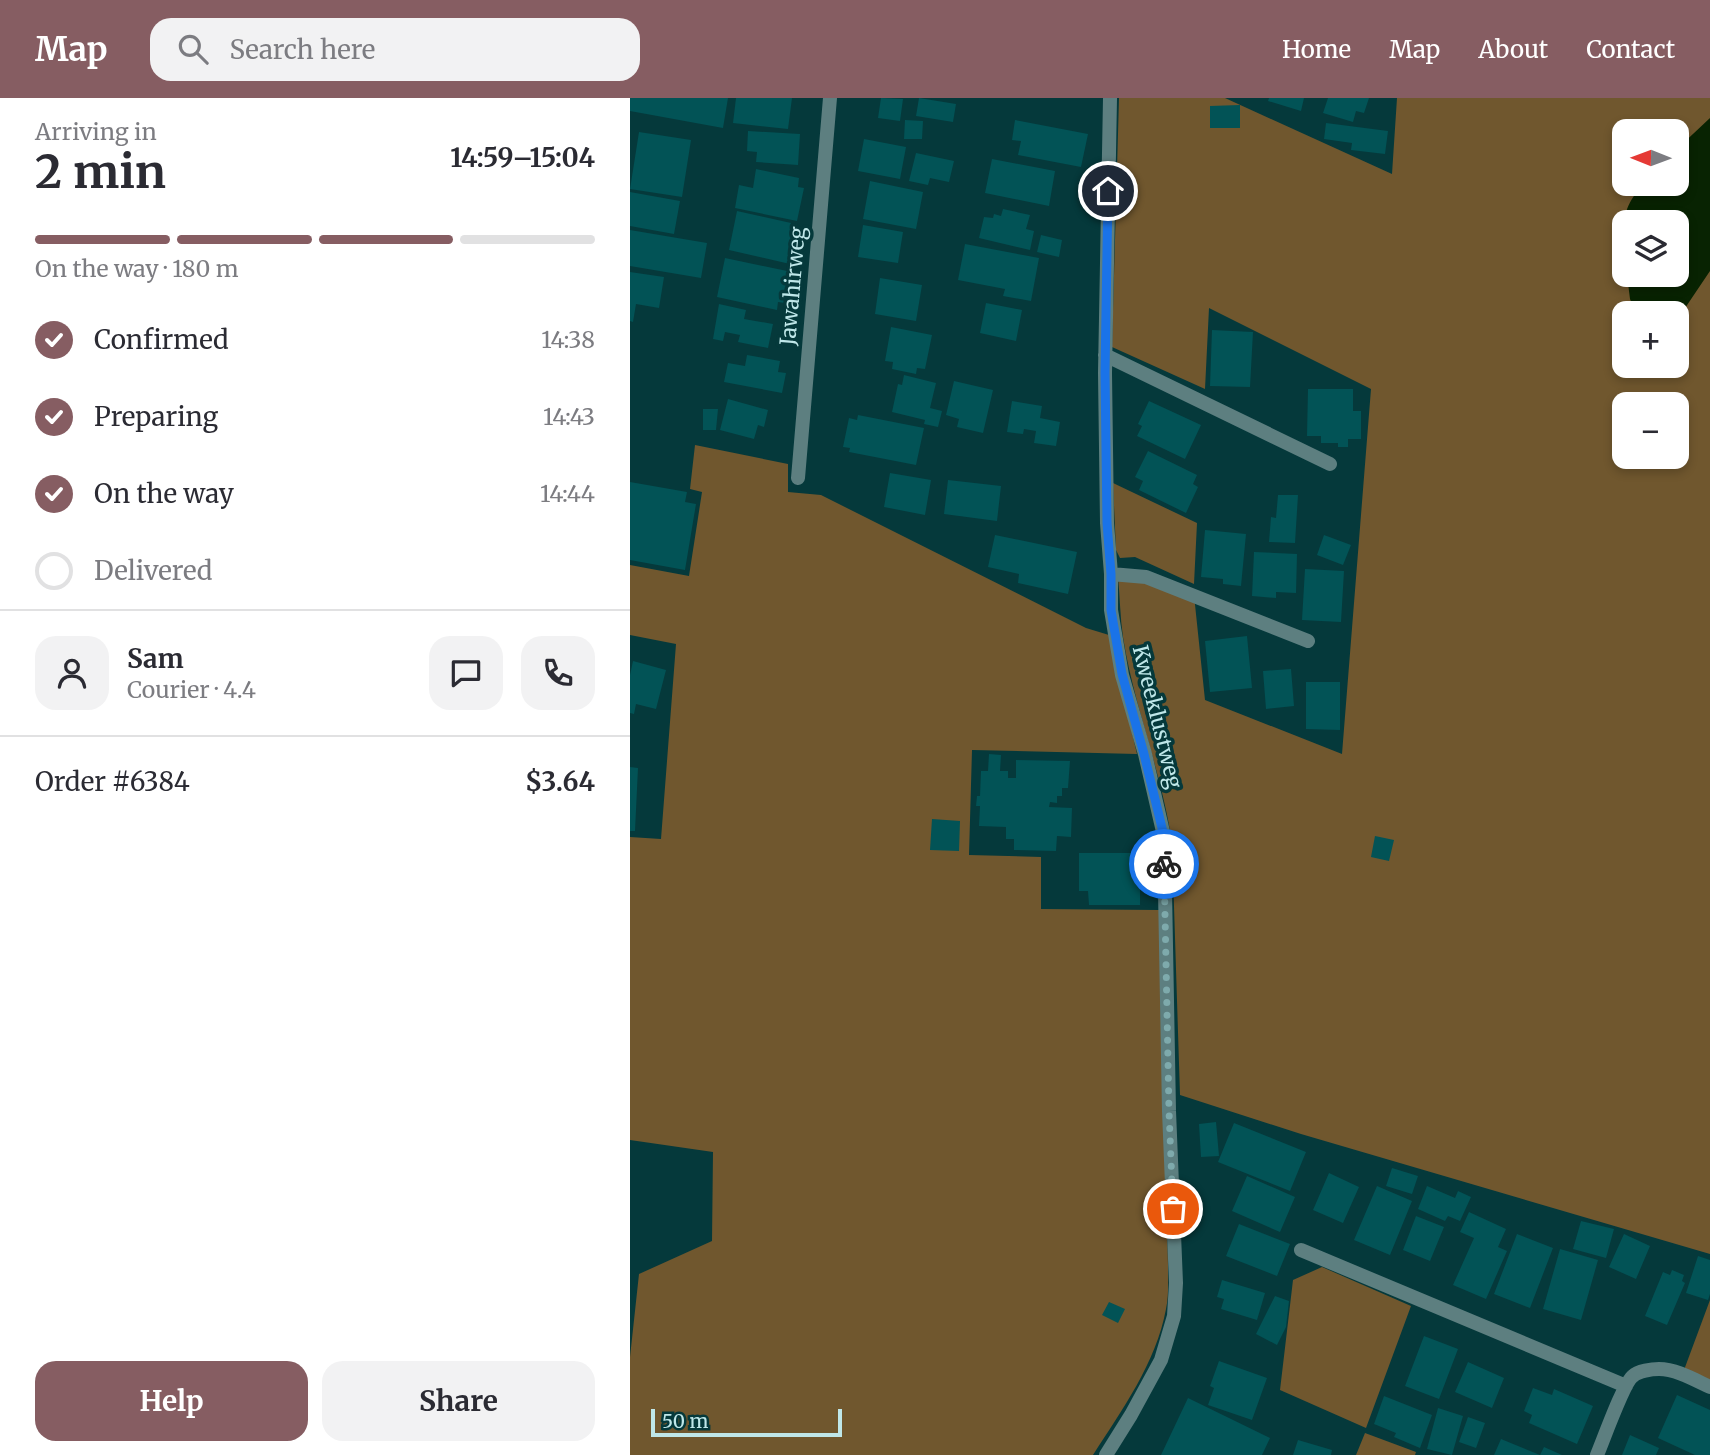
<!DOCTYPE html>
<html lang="en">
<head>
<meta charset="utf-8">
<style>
	:root { --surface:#fff; --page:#f2f2f3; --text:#2b2b33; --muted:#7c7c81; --line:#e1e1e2; --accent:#865d62 }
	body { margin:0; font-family:Merriweather,serif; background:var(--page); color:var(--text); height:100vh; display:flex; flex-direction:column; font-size:26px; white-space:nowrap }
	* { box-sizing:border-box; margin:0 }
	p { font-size:23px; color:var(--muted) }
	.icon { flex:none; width:38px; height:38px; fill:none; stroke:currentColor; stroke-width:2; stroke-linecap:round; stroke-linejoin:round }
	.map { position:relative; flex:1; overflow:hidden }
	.sheet { display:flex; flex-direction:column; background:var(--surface); width:630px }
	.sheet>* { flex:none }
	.needle { width:46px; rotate:271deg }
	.fabs { position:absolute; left:982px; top:21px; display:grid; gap:14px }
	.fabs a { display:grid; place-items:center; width:77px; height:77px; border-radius:14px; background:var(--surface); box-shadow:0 4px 10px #0003; font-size:35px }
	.scale { position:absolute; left:21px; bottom:18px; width:191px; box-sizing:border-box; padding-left:7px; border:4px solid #bfe7e9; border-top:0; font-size:19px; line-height:24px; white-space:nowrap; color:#bfe7e9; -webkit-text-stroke:5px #05393b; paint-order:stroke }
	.pin { position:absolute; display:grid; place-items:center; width:60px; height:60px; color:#fff; margin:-30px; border:4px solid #fff; border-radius:50%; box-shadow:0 2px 7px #0007 }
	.courier { position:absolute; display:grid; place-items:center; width:70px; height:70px; margin:-35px; border:5px solid #1a73e8; border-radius:50%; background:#fff; color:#222; box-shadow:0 2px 9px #0007 }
	.head em { font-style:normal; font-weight:700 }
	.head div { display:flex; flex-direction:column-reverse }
	.head { display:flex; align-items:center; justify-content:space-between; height:119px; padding:0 35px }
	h1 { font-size:46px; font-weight:700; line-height:52px }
	.bar { display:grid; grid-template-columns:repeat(4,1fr); gap:10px 7px; align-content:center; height:84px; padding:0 35px }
	.bar i { height:9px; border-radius:5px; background:var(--line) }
	.bar .current { background:var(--accent) }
	.bar p { grid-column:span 4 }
	.line { display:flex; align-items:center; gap:18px; padding:0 35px; border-top:2px solid var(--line) }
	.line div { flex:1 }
	.round { display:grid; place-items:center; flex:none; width:74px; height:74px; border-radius:21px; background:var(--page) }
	ol { padding:0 35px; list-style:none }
	li { display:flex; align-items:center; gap:21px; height:77px }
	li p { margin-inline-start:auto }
	li .icon { padding:7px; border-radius:50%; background:var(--accent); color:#fff; stroke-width:4 }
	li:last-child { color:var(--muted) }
	li i { width:38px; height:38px; border:4px solid var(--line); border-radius:50% }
	.button { display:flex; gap:14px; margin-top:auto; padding:14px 35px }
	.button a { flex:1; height:80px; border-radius:21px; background:var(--accent); color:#fff; font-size:28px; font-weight:700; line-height:80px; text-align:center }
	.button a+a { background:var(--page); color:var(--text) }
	header { display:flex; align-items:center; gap:42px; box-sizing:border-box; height:98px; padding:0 35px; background:var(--accent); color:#fff }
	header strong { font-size:33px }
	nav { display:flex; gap:38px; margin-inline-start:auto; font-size:24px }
	.search { width:490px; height:63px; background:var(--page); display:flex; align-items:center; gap:18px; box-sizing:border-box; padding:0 24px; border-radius:21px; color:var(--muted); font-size:26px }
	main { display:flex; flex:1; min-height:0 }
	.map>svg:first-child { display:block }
</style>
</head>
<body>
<header>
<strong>Map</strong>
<div class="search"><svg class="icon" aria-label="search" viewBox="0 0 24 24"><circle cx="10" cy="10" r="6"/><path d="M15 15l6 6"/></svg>Search here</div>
<nav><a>Home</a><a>Map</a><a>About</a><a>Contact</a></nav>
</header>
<main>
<section class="sheet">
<div class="head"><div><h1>2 min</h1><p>Arriving in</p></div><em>14:59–15:04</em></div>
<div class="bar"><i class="current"></i><i class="current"></i><i class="current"></i><i></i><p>On the way · 180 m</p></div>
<ol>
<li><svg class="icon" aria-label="check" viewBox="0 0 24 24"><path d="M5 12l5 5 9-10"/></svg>Confirmed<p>14:38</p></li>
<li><svg class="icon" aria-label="check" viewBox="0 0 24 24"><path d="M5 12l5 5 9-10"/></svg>Preparing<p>14:43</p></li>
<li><svg class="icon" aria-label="check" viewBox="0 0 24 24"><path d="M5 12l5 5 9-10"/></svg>On the way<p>14:44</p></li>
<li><i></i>Delivered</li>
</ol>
<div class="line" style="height:126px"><a class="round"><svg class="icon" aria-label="person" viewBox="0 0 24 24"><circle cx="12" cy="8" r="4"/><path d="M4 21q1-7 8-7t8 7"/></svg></a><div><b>Sam</b><p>Courier · 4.4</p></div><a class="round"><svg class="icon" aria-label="chat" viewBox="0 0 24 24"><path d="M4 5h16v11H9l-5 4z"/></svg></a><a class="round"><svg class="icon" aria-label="phone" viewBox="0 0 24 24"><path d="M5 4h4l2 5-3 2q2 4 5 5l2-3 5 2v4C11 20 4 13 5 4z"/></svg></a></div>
<div class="line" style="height:91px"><div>Order #6384</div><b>$3.64</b></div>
<div class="button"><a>Help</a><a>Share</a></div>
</section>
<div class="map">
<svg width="1080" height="1357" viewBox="0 0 1080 1357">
	<rect width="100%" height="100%" fill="#05393b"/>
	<path fill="#70572e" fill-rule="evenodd" d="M489,0H595L762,76L767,0H1080V1156L671,1036L550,997L542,745C532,675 504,609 493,539C490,519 490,499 488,479L564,497L575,602L712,656L741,291L579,210L575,291L482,249ZM994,33H1046V86H994ZM994,124H1046V177H994ZM994,215H1046V268H994ZM994,306H1046V359H994Z
		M65,347L158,366V394L191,397L456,530L479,537L507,656L342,652L339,757L411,759V811L529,812L538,1167C538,1182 539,1197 536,1211C526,1265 492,1312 463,1357H0V1259L9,1176L82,1143L83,1054L0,1042V739L31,741L46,546L0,537V467L59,478L72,394L60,391Z
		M483,385L567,425L564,486L505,459L490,460L486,452Z
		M692,1169L781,1208L736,1330L650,1292L663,1182Z
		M1080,1202V1282L1054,1272Z
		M735,1335L786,1354L785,1357H726Z"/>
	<path fill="#082302" d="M1080,20V173L1047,222L1046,215H1006L1000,201L997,177H1046V124H994V154C992,125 993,107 1014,86H1046L1047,51Z"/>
	<path fill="#025356" d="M0,0H98L93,30L0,13Z
		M106,0H162L158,31L103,25Z
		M251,0L273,1L270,23L248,20Z
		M289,0L326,6L323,24L286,18Z
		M639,0H674L671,13L638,3Z
		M698,0H739L734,15L726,13L723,24L693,15Z
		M610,7V30H580V8Z
		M275,22L293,23L292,41H274Z
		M385,22L458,36L451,69L388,57L391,43L382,42Z
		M696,25L758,33L755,56L721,52L722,45L694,41Z
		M118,33L170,36L168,67L126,64L127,54L117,53Z
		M9,34L61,42L52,99L0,91Z
		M234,41L276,49L270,81L228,73Z
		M286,55L324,63L319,84L300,80L298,87L279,83Z
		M362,61L425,73L419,108L355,95Z
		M126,71L169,80L168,89L174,90L167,123L105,110L109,87L123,90Z
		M240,83L293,94L286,131L233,121Z
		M0,94L50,103L44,136L0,128Z
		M373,111L400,117L396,131L404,133L400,152L349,140L354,119L363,120L364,116L371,118Z
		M107,113L161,125L160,132L168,133L160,166L99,152Z
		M233,127L273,134L268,165L228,159Z
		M0,132L77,145L71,180L0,168Z
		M411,137L432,142L429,159L407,154Z
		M335,146L409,160L401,203L373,198L375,191L328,182Z
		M95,160L162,174L155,205L148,204L147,212L87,199Z
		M0,174L34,179L29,210L6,206L3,224L0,223Z
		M250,180L292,187L286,223L245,216Z
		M356,205L392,212L386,243L350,235Z
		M89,206L116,212L114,221L143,226L138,250L108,244L110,237L95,234L93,243L83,241Z
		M261,229L302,237L295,271L287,270L286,276L262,271L263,264L255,263Z
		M582,232L623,234L620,289L580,288Z
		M117,257L150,263L148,274L156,275L152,295L94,284L98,265L115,268Z
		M274,277L306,285L300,310L312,313L308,329L294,326L295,322L262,314L268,286L272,287Z
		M324,283L363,292L353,335L327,329L329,321L316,317Z
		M678,291H723V313H731V341H718V349H708V345H691V338H677Z
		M98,301L138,312L134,329L128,327L124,341L90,332Z
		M382,303L412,308L410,320L430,324L426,348L404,345L406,333L394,331L393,336L377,334Z
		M519,303L571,327L555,361L507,338L512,328L508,326Z
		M73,311H88L86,332H73Z
		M228,317L294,330L286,367L219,354L220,350L213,349L219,320L227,322Z
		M518,353L567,377L563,386L568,389L556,415L509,392L513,383L505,379Z
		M260,375L301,382L295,417L254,409Z
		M318,382L371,388L367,423L314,416Z
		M0,384L57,394L55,404L66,406L55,472L0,462Z
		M648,397H668L665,445L639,444L641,419L646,420Z
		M575,432L616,436L611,488L593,486V481L571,479Z
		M365,437L447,454L438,496L388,485L389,476L358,469Z
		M694,437L721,447L713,467L687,457Z
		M624,454L667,456L666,495L646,494V500L622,498Z
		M675,471L714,473L711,524L672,522Z
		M617,538L622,590L580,594L575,543Z
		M3,563L36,572L26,611L6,606L4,616L0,615V577Z
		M661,571L664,608L636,611L633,573Z
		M676,584H710V632L676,631Z
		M359,656L371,657L370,673H378V680H386V662L440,663L438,690H432V698H427V705L420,704L419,709L442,710L441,739L427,738L426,753L384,752V741H376V729L349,728L350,708H346L347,698H350L351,673H358Z
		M0,669L8,670L5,733H0Z
		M302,721L330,723L329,753L300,752Z
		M745,738L764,742L759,763L741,759Z
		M449,755H510V807H459L458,793H449Z
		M586,1024L589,1058L571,1059L569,1026Z
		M604,1025L676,1054L660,1093L588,1064Z
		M762,1070L788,1078L782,1096L756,1088Z
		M699,1075L729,1089L713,1125L683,1112Z
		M617,1078L665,1099L650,1134L602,1113Z
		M747,1088L782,1103L760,1157L724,1142Z
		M797,1088L825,1100L828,1093L841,1099L830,1123L818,1118L815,1123L788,1111Z
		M839,1114L876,1131L868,1149L877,1153L856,1201L823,1187L844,1140L830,1134Z
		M786,1118L814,1129L800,1163L773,1152Z
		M951,1123L984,1131L976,1160L943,1151Z
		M609,1126L660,1146L647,1178L596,1158Z
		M887,1136L923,1150L900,1210L864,1196Z
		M994,1136L1020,1148L1006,1181L979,1169Z
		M930,1151L968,1162L951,1222L913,1211Z
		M1068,1158L1080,1162V1196L1078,1202L1056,1195Z
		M1042,1172L1054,1177L1052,1183L1055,1185L1037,1227L1015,1218L1033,1174L1040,1177Z
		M592,1182L635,1195L627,1222L591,1211L594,1201L587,1199Z
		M645,1198L659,1203L656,1229L647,1247L626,1236Z
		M479,1204L495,1211L488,1225L472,1217Z
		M794,1238L828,1251L809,1301L775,1288Z
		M589,1263L637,1280L622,1322L578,1307L584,1290L580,1288Z
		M838,1264L874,1280L862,1310L825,1294Z
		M903,1290L922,1297L924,1291L963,1308L947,1346L899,1325L902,1317L894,1313Z
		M1047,1297L1080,1312V1357H1065L1028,1340Z
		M754,1298L802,1317L790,1350L764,1339L766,1335L744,1326Z
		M558,1300L640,1340L632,1357H531Z
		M808,1310L833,1318L822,1357L797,1351Z
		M838,1319L855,1325L846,1350L829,1344Z
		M1000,1337L1029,1350L1026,1357H992Z
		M871,1341L910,1357H864Z
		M668,1342L702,1352L701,1357H663Z
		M914,1349L932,1357H910Z"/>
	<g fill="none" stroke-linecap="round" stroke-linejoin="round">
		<path stroke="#5d7f80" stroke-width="14" d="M475,257L700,366
			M168,380L200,0
			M481,476L516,479L678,543
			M671,1152L996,1288
			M476,1357L501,1317L531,1262L544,1218L546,1185L539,1013L534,738L515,656L492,577L481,512V476L477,425L475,275L480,0
			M967,1357C973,1343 994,1284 1003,1278C1008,1273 1022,1271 1029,1271C1046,1271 1065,1282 1080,1289"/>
	</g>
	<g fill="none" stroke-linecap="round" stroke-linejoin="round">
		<path stroke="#7eaaac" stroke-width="7" stroke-dasharray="0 12.6" d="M534,766L539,1013L543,1111"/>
		<path stroke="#1a73e8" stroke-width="9" d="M478,93L475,275L477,425L481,476V512L492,576L514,656L534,738V766"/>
	</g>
	<g text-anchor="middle" stroke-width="7" stroke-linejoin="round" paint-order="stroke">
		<g font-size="21" fill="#bfe7e9" stroke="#05393b">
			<text transform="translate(163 188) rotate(-85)" y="7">Jawahirweg</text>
			<text transform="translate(527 619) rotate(76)" y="7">Kweeklustweg</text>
		</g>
	</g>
</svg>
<div class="fabs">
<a><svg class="needle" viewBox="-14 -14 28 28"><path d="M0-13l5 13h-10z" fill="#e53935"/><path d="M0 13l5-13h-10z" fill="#7c7c81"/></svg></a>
<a><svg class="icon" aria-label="layers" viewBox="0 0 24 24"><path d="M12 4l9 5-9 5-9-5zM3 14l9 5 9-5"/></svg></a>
<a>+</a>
<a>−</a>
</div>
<div class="scale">50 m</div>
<div class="pin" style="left:543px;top:1111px;background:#ea580c"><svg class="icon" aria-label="bag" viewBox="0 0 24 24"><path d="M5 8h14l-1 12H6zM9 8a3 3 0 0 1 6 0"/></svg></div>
<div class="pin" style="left:478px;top:93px;background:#1f2937"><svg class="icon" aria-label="home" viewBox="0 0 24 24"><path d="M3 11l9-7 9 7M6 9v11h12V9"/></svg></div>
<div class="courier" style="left:534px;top:766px"><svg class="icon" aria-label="bike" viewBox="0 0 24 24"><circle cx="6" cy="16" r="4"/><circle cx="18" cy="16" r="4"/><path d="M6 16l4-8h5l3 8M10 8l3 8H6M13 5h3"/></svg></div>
</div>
</main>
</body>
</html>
